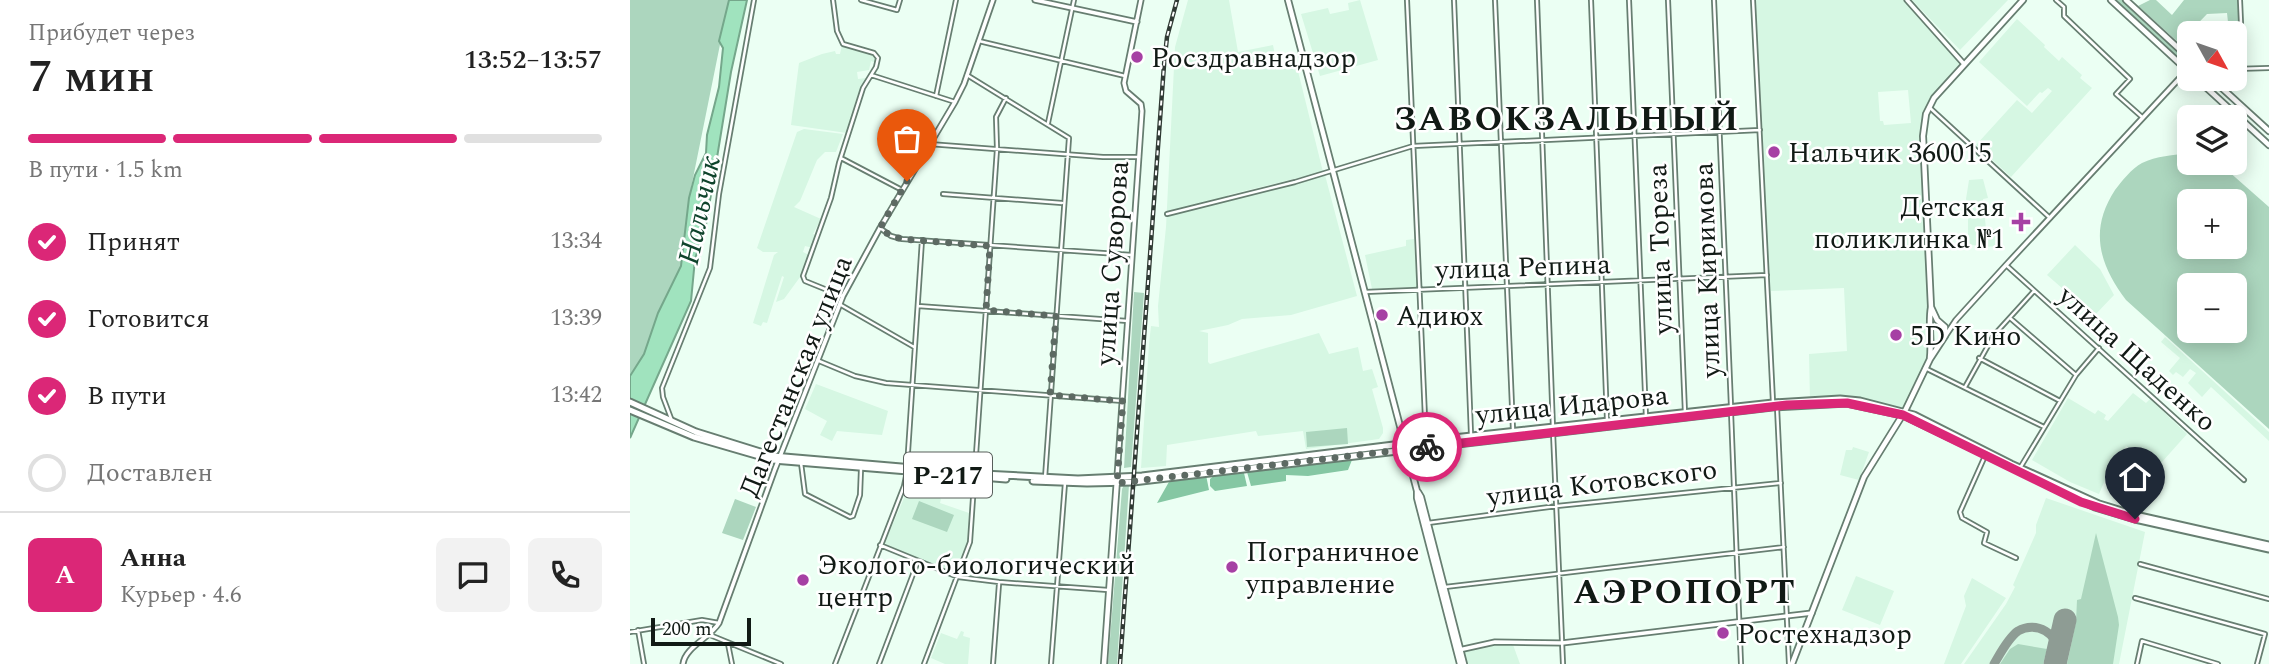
<!DOCTYPE html>
<html lang="ru">
<head>
<meta charset="utf-8">
<style>
	:root { --surface:#fff; --page:#f2f2f2; --text:#222; --muted:#767676; --line:#e0e0e0; --accent:#db2777 }
	body { margin:0; font-family:Spectral,serif; background:var(--page); color:var(--text); height:100vh; display:flex; flex-direction:column; font-size:26px; white-space:nowrap }
	* { box-sizing:border-box; margin:0 }
	p { font-size:23px; color:var(--muted) }
	.icon { flex:none; width:38px; height:38px; fill:none; stroke:currentColor; stroke-width:2; stroke-linecap:round; stroke-linejoin:round }
	.map { position:relative; flex:1; overflow:hidden }
	.panel { display:flex; flex-direction:column; background:var(--surface); width:630px }
	.panel>* { flex:none }
	.needle { width:46px; rotate:130deg }
	.buttons { position:absolute; left:1547px; top:21px; display:grid; gap:14px }
	.buttons a { display:grid; place-items:center; width:70px; height:70px; border-radius:10px; background:var(--surface); box-shadow:0 4px 18px #0003; font-size:35px }
	.scale { position:absolute; left:21px; bottom:18px; width:100px; box-sizing:border-box; padding-left:7px; border:4px solid #111a15; border-top:0; font-size:19px; line-height:24px; white-space:nowrap; color:#111a15; -webkit-text-stroke:5px #fff; paint-order:stroke }
	.pin { position:absolute; display:grid; place-items:center; width:60px; height:60px; color:#fff; margin:-72px -30px; border-radius:50% 50% 50% 0; rotate:-45deg; box-shadow:0 0 7px #0007 }
	.pin .icon { rotate:45deg }
	.courier { position:absolute; display:grid; place-items:center; width:70px; height:70px; margin:-35px; border:5px solid #db2777; border-radius:50%; background:#fff; color:#222; box-shadow:0 2px 9px #0007 }
	.head em { font-style:normal; font-weight:600 }
	.head div { display:flex; flex-direction:column-reverse }
	.head { display:flex; align-items:center; justify-content:space-between; height:119px; padding:0 28px }
	h1 { font-size:46px; font-weight:600; line-height:52px }
	.bar { display:grid; grid-template-columns:repeat(4,1fr); gap:10px 7px; align-content:center; height:84px; padding:0 28px }
	.bar i { height:9px; border-radius:5px; background:var(--line) }
	.bar .active { background:var(--accent) }
	.bar p { grid-column:span 4 }
	.line { display:flex; align-items:center; gap:18px; padding:0 28px; border-top:2px solid var(--line) }
	.line div { flex:1 }
	.round { display:grid; place-items:center; flex:none; width:74px; height:74px; border-radius:10px; background:var(--page) }
	ol { padding:0 28px; list-style:none }
	li { display:flex; align-items:center; gap:21px; height:77px }
	li p { margin-inline-start:auto }
	li .icon { padding:7px; border-radius:50%; background:var(--accent); color:#fff; stroke-width:4 }
	li:last-child { color:var(--muted) }
	li i { width:38px; height:38px; border:4px solid var(--line); border-radius:50% }
	main { display:flex; flex:1; min-height:0 }
	.map>svg:first-child { display:block }
</style>
</head>
<body>
<main>
<section class="panel">
<div class="head"><div><h1>7 мин</h1><p>Прибудет через</p></div><em>13:52–13:57</em></div>
<div class="bar"><i class="active"></i><i class="active"></i><i class="active"></i><i></i><p>В пути · 1.5 km</p></div>
<ol>
<li><svg class="icon" aria-label="check" viewBox="0 0 24 24"><path d="M5 12l5 5 9-10"/></svg>Принят<p>13:34</p></li>
<li><svg class="icon" aria-label="check" viewBox="0 0 24 24"><path d="M5 12l5 5 9-10"/></svg>Готовится<p>13:39</p></li>
<li><svg class="icon" aria-label="check" viewBox="0 0 24 24"><path d="M5 12l5 5 9-10"/></svg>В пути<p>13:42</p></li>
<li><i></i>Доставлен</li>
</ol>
<div class="line" style="height:126px"><b class="round" style="background:var(--accent);color:#fff">А</b><div><b>Анна</b><p>Курьер · 4.6</p></div><a class="round"><svg class="icon" aria-label="chat" viewBox="0 0 24 24"><path d="M4 5h16v11H9l-5 4z"/></svg></a><a class="round"><svg class="icon" aria-label="phone" viewBox="0 0 24 24"><path d="M5 4h4l2 5-3 2q2 4 5 5l2-3 5 2v4C11 20 4 13 5 4z"/></svg></a></div>
</section>
<div class="map">
<svg width="1639" height="664" viewBox="0 0 1639 664">
	<rect width="100%" height="100%" fill="#ebfff3"/>
	<path fill="#d6f7e3" fill-rule="evenodd" d="M558,0H599L608,52L643,45L647,66L666,63L693,172L598,195V199L695,175L727,296L661,315L612,319L598,325L569,331L578,333V362L580,364L689,333L699,354L728,347L733,371L742,369L748,387L742,389L753,428V433L749,439L676,449L673,431L628,436L626,431L537,445L536,466L511,468L519,344L521,326L529,327L528,306L536,227L545,47Z
		M730,0L748,60L690,76L671,14L698,8L700,14L719,10L718,3Z
		M1123,0H1277L1334,64L1309,90L1294,119L1301,307L1299,359L1275,411L1180,400L1179,354L1217,351L1214,288L1141,291L1144,357H1141ZM1278,90L1281,123L1254,125L1253,121H1250L1248,92Z
		M1282,0H1378L1330,50Z
		M1387,19L1415,45L1414,47L1429,61L1432,57L1452,75L1450,78L1462,88L1381,177L1346,145L1387,100L1402,113L1422,91L1418,88L1412,93L1410,92L1397,106L1349,62Z
		M212,45L247,57L246,63L241,61L239,70L227,72L228,79L236,78L228,94L217,133L161,125L169,63L192,54L205,51L206,54H210Z
		M174,129L213,134L206,152H195L187,160L170,201L164,207L191,219L183,234L186,235L183,248L175,246L173,252L179,255L173,273L154,299L146,302L154,277L152,276L137,323L133,322L131,326L123,323L144,255L148,252H133L127,248L167,132Z
		M1353,179L1358,198L1353,199L1356,229H1368V246L1354,247L1338,244V206L1336,199L1339,180Z
		M784,239L787,287L742,289L735,255L776,246V240Z
		M1445,245L1470,269L1484,295L1464,316L1417,275Z
		M1535,337L1639,432V441L1581,387L1572,397L1558,383L1566,373L1560,369L1553,377L1546,372L1543,375L1539,371L1550,358L1531,342Z
		M186,384L258,411L252,435L207,431L202,441L190,435L197,421L175,409Z
		M1503,393L1516,403L1520,399L1557,434L1523,472L1496,446L1492,454H1486L1469,494L1440,482L1402,460L1438,398L1465,414L1468,410L1476,415L1474,419L1478,421Z
		M1223,447L1239,452L1229,480L1210,475L1216,450H1222Z
		M278,489L305,494L311,499L310,503L339,513L337,543L325,573L254,544Z
		M1416,498L1515,532L1489,664H1334L1376,604L1385,587L1383,585L1406,533V525Z
		M1226,576L1264,591L1250,625L1212,610Z
		M1342,578L1376,598L1331,664H1314L1336,606L1334,596Z
		M331,631L334,632L333,636L340,638L338,664H315L301,658L311,633L327,639Z
		M882,642L890,664H834L830,649L849,644Z"/>
	<path fill="#acd6be" fill-rule="evenodd" d="M0,0H99L59,198L51,267L28,313L14,354L0,376Z
		M1485,0H1493L1559,61V65H1555Z
		M1520,0H1526L1542,15L1554,0H1608L1611,63H1605V33H1602V27L1598,22L1597,13L1577,14L1549,43L1508,6Z
		M1559,153V163H1589L1639,207V429L1496,300C1469,264 1459,230 1485,190C1492,181 1501,169 1512,163C1526,156 1544,155 1559,153ZM1559,201H1605V247H1559ZM1559,285H1605V331H1559Z
		M504,292L514,293L501,467L494,468Z
		M717,428L718,444L677,447L676,432Z
		M494,485H499L487,664H478L492,489Z
		M105,499L126,507L113,540L92,533Z
		M289,501L324,515L317,532L282,519Z
		M1466,533L1488,617L1489,625L1483,664H1437L1446,622L1447,600L1451,599Z
		M1388,644L1417,649L1413,664H1370L1380,649Z"/>
	<path fill="#85c7a3" d="M722,460L718,470L678,476L656,475V481L621,486L617,472Z
		M603,473H614L617,486L585,491L580,486V479L585,475Z
		M576,475L579,490L527,503L540,480Z"/>
	<path fill="#a0e3be" stroke="#75a78b" stroke-width="2" d="M99,0H117L101,72L76,225L65,259L61,301L0,438V376L14,354L28,313L51,266L59,198L65,175L76,153L77,135L89,87L93,48L89,41Z"/>
	<g fill="none" stroke-linecap="round" stroke-linejoin="round">
		<path stroke="#8e9c94" stroke-width="9" d="M1364,664C1370,654 1378,638 1388,631C1406,620 1430,634 1427,655"/>
		<path stroke="#8e9c94" stroke-width="23" d="M1425,664L1435,620"/>
		<g stroke="#677e71" stroke-width="6">
			<path id="minor" d="M203,0L207,31L213,44L244,53L248,58L246,67L233,88L209,163L201,198L173,276L175,281L212,296
				M231,0L267,10L270,0
				M777,0L796,441
				M824,0L841,434
				M865,0L883,430
				M907,0L923,428
				M961,0L977,420
				M999,0L1016,417
				M1038,0L1055,413
				M1084,0L1101,406
				M1123,0L1143,402
				M1426,0L1434,7V16L1500,79L1486,94L1512,117
				M1610,0L1613,69
				M349,41L495,76
				M1605,69L1639,68
				M241,75L325,102
				M337,75L439,138L415,478
				M306,96L326,0
				M1299,107L1420,218
				M418,123L444,0
				M299,144L473,157H509
				M211,158L272,190
				M313,194L432,203
				M537,214L665,182L783,146L1130,130
				M250,228L261,236L272,239L502,255
				M1376,265L1614,480
				M735,292L1137,275
				M211,305L284,347
				M288,306L498,321
				M1380,318L1446,375
				M1349,358L1430,401
				M189,361L225,376L256,383L493,401
				M1295,368L1414,427
				M1335,387L1364,335L1404,291
				M1147,407L1159,664
				M1101,412L1111,664
				M42,421L33,397L32,388L80,268L89,194L124,0
				M923,432L933,664
				M1355,456L1330,512L1332,518L1357,532L1354,543L1386,558
				M171,463L175,494L220,517L223,516L230,495L231,469
				M277,467L292,240
				M1390,468L1446,375L1469,348
				M798,523L927,506L1151,483
				M250,545L328,577L369,582L478,590
				M1510,564L1639,599
				M815,587L1154,547
				M1505,598L1635,634L1627,664
				M8,630L14,664
				M0,632L72,620L89,623
				M80,635L151,664
				M98,644L102,664
				M205,664L274,486L277,471
				M249,664L288,561
				M294,664L340,542L367,149L366,117L376,98
				M363,664L369,584
				M421,664L435,483
				M1507,664L1512,641L1588,664"/>
		</g>
		<g stroke="#677e71" stroke-width="7">
			<path id="tertiary" d="M405,0L507,22
				M1277,0L1334,64
				M1316,335L1326,320L1376,265L1559,68
				M487,477L512,111L511,104L496,91L494,83L511,0
				M829,650L865,642L932,643L1182,613
				M53,664C55,647 80,638 89,623L145,469L213,296L250,228L325,102L334,84L363,0"/>
		</g>
		<g stroke="#677e71" stroke-width="8">
			<path id="secondary" d="M658,0L787,491V498L830,664
				M1481,0L1559,72
				M1496,0L1559,58
				M1567,79L1639,145
				M1582,79L1639,131
				M1300,358C1302,341 1298,325 1301,307L1293,136L1296,114L1304,98L1393,0
				M788,492L791,497L834,664
				M474,664L487,479
				M1162,664L1234,477L1275,411L1300,359L1315,336V327L1307,320L1301,307"/>
		</g>
		<g stroke="#677e71" stroke-width="9">
			<path id="primary" d="M0,402L66,432L143,456L353,474L448,479L512,476L796,441L1143,403L1210,399L1230,401L1284,415L1381,464L1469,504L1505,515L1639,545
				M0,410L64,437L143,460L376,479
				M403,481L457,483L503,482L1142,407L1217,403L1273,415L1465,507L1505,519L1639,549"/>
		</g>
		<use href="#minor" stroke="#fff" stroke-width="2.5"/>
		<use href="#tertiary" stroke="#fff" stroke-width="3.5"/>
		<use href="#secondary" stroke="#fff" stroke-width="4.5"/>
		<use href="#primary" stroke="#fff" stroke-width="5"/>
		<g stroke="#303a34" stroke-width="4.5">
			<path id="rail" d="M490,664L534,65L537,37L547,0"/>
		</g>
		<use href="#rail" stroke="#fff" stroke-width="2" stroke-dasharray="5" stroke-linecap="butt"/>
	</g>
	<g fill="none" stroke-linecap="round" stroke-linejoin="round">
		<path stroke="#5d6a63" stroke-width="7" stroke-dasharray="0 12.6" d="M277,181L250,228L261,236L272,239L360,246L356,310L426,316L420,395L493,401L487,483L797,447"/>
		<path stroke="#db2777" stroke-width="9" d="M797,447L1157,405L1217,403L1273,415L1451,502L1505,519"/>
	</g>
	<g fill="#a640a4" stroke="#fff" stroke-width="2.5">
		<circle cx="507" cy="57" r="7"/>
		<circle cx="1144" cy="152" r="7"/>
		<path d="M1387.5 211.5h7v7h7v7h-7v7h-7v-7h-7v-7h7z"/>
		<circle cx="752" cy="315" r="7"/>
		<circle cx="1266" cy="335" r="7"/>
		<circle cx="602" cy="567" r="7"/>
		<circle cx="173" cy="580" r="7"/>
		<circle cx="1093" cy="633" r="7"/>
	</g>
	<g text-anchor="middle" stroke-width="5" stroke-linejoin="round" paint-order="stroke">
		<rect fill="#fff" stroke="#585f5b" stroke-width="2" x="274" y="452.5" width="88" height="45" rx="5"/>
		<g font-size="26" font-weight="bold" fill="#111a15">
			<text x="318" y="484">Р-217</text>
		</g>
		<g font-size="28" fill="#111a15" stroke="#fff" text-anchor="start">
			<text x="521" y="67">Росздравнадзор</text>
			<text x="1158" y="162">Нальчик 360015</text>
			<text x="1375" y="216" text-anchor="end">Детская<tspan x="1375" dy="32">поликлинка №1</tspan></text>
			<text x="766" y="325">Адиюх</text>
			<text x="1280" y="345">5D Кино</text>
			<text x="616" y="561">Пограничное<tspan x="616" dy="32">управление</tspan></text>
			<text x="187" y="574">Эколого-биологический<tspan x="187" dy="32">центр</tspan></text>
			<text x="1107" y="643">Ростехнадзор</text>
		</g>
		<g font-size="28" fill="#111a15" stroke="#fff">
			<text transform="translate(1029 249) rotate(-92)" y="10">улица Тореза</text>
			<text transform="translate(481 263) rotate(-86)" y="10">улица Суворова</text>
			<text transform="translate(893 266) rotate(-2)" y="10">улица Репина</text>
			<text transform="translate(1076 270) rotate(-92)" y="10">улица Киримова</text>
			<text transform="translate(1508 358) rotate(42)" y="10">улица Щаденко</text>
			<text transform="translate(165 376) rotate(-68)" y="10">Дагестанская улица</text>
			<text transform="translate(942 404) rotate(-6)" y="10">улица Идарова</text>
			<text transform="translate(972 482) rotate(-7)" y="10">улица Котовского</text>
		</g>
		<g font-size="30" font-style="italic" fill="#0f442c" stroke="#fff">
			<text transform="translate(69 210) rotate(-78)" y="10">Нальчик</text>
		</g>
		<g font-size="35" font-weight="bold" letter-spacing="2" fill="#111a15" stroke="#fff">
			<text x="937" y="130">ЗАВОКЗАЛЬНЫЙ</text>
			<text x="1055" y="603">АЭРОПОРТ</text>
		</g>
	</g>
</svg>
<div class="buttons">
<a><svg class="needle" viewBox="-14 -14 28 28"><path d="M0-13l5 13h-10z" fill="#e53935"/><path d="M0 13l5-13h-10z" fill="#767676"/></svg></a>
<a><svg class="icon" aria-label="layers" viewBox="0 0 24 24"><path d="M12 4l9 5-9 5-9-5zM3 14l9 5 9-5"/></svg></a>
<a>+</a>
<a>−</a>
</div>
<div class="scale">200 m</div>
<div class="pin" style="left:277px;top:181px;background:#ea580c"><svg class="icon" aria-label="bag" viewBox="0 0 24 24"><path d="M5 8h14l-1 12H6zM9 8a3 3 0 0 1 6 0"/></svg></div>
<div class="pin" style="left:1505px;top:519px;background:#1f2937"><svg class="icon" aria-label="home" viewBox="0 0 24 24"><path d="M3 11l9-7 9 7M6 9v11h12V9"/></svg></div>
<div class="courier" style="left:797px;top:447px"><svg class="icon" aria-label="bike" viewBox="0 0 24 24"><circle cx="6" cy="16" r="4"/><circle cx="18" cy="16" r="4"/><path d="M6 16l4-8h5l3 8M10 8l3 8H6M13 5h3"/></svg></div>
</div>
</main>
</body>
</html>
